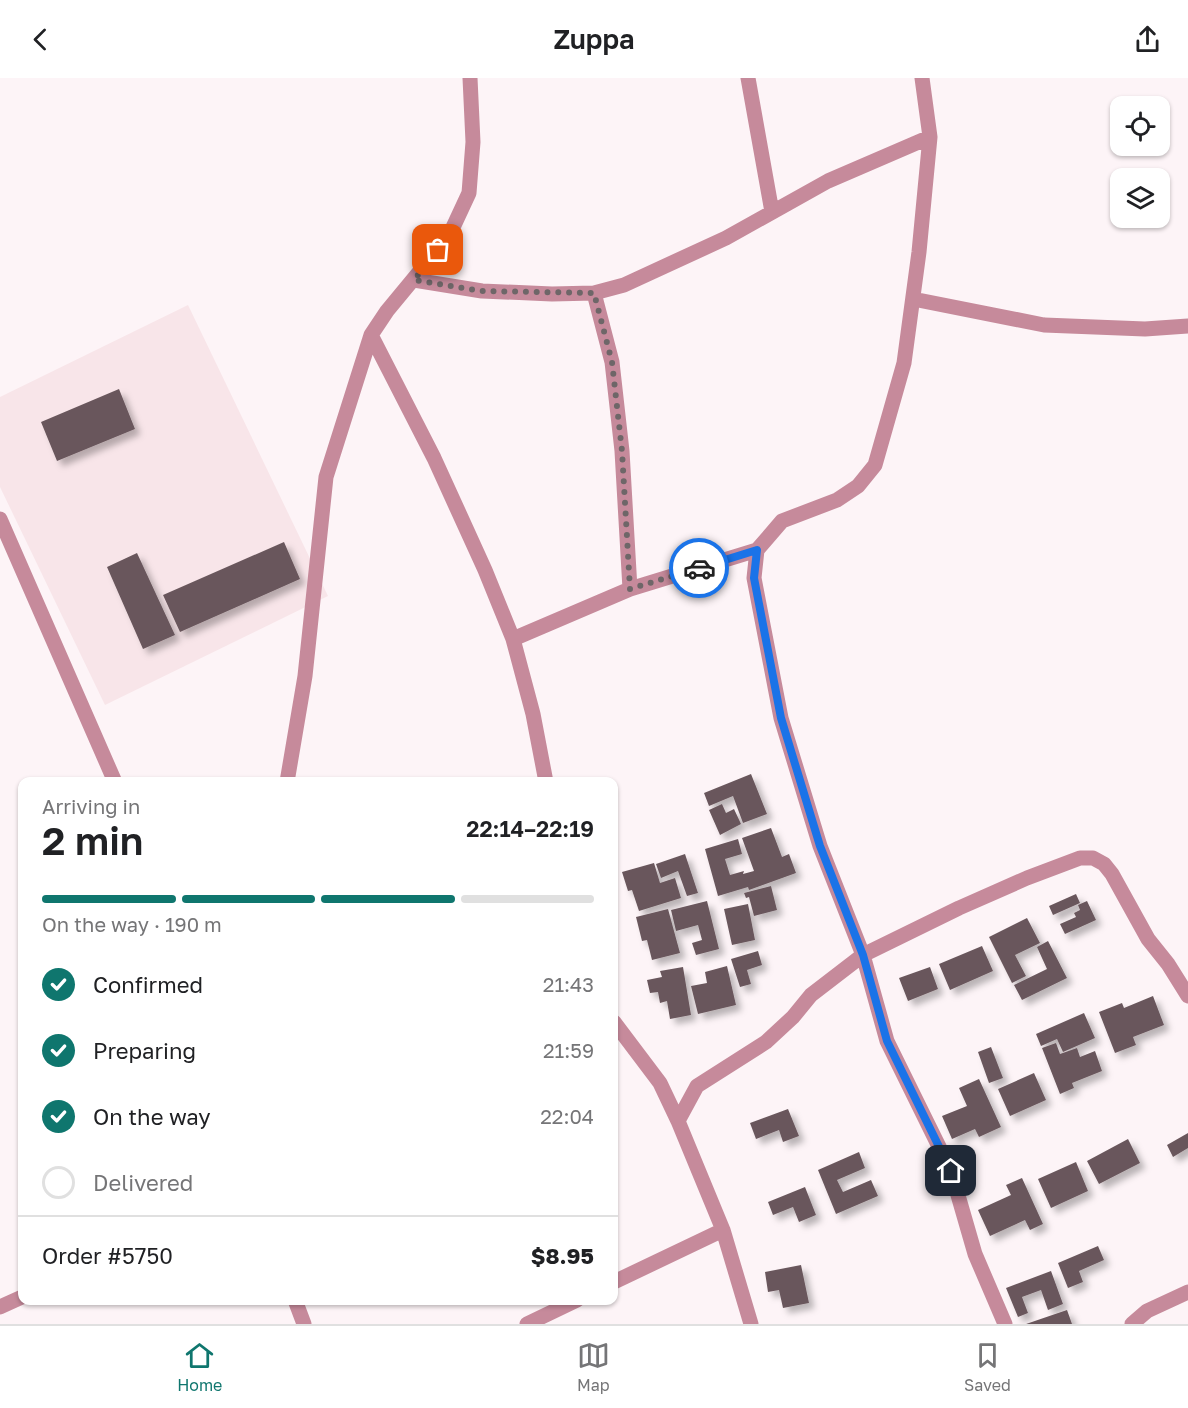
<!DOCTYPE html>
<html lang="en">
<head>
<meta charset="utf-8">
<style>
	:root { --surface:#fff; --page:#f2f2f2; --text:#202124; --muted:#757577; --line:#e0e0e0; --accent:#0f766e }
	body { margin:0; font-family:"Golos Text",sans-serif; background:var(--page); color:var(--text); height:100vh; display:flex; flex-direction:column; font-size:22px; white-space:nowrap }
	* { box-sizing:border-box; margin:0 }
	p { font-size:20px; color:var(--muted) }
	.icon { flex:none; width:33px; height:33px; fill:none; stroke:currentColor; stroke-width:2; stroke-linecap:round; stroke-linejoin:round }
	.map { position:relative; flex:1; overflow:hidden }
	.side { position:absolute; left:18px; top:699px; width:600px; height:528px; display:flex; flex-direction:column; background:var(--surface); border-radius:12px; box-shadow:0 2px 4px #0004 }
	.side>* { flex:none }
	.buttons { position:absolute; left:1110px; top:18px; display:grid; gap:12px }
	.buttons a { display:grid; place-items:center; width:60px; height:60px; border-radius:12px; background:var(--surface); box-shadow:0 2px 4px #0004; font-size:30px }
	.pin { position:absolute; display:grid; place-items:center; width:51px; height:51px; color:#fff; margin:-26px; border-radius:12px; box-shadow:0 3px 9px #0006 }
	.courier { position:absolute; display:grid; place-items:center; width:60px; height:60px; margin:-30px; border:4px solid #1a73e8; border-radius:50%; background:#fff; color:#222; box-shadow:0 2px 8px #0007 }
	.head em { font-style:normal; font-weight:600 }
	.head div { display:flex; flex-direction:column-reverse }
	.head { display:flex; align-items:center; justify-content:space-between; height:102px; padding:0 24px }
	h1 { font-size:39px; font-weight:600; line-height:45px }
	.bar { display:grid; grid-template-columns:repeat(4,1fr); gap:9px 6px; align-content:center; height:72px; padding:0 24px }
	.bar i { height:8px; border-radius:4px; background:var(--line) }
	.bar .current { background:var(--accent) }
	.bar p { grid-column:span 4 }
	.line { display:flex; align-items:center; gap:15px; padding:0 24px; border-top:2px solid var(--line) }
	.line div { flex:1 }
	ol { padding:0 24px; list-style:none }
	li { display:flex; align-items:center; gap:18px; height:66px }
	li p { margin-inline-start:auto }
	li .icon { padding:6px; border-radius:50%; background:var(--accent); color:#fff; stroke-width:4 }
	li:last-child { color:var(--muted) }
	li i { width:33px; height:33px; border:3px solid var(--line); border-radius:50% }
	header { display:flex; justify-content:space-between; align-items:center; height:78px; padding:0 24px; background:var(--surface); font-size:27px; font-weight:600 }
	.menu { display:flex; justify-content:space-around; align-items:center; height:84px; border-top:2px solid var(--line); background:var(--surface); font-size:16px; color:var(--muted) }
	.menu a { display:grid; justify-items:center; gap:3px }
	.menu .current { color:var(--accent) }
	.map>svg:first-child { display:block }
</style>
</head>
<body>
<header><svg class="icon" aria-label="back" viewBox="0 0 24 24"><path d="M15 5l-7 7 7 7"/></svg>Zuppa<svg class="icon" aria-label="share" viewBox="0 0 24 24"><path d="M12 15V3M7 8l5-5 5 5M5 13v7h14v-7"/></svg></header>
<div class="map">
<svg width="1188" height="1246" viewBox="0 0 1188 1246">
	<defs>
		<filter id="shadow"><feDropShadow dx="5.5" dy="5.5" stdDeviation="3" flood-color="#0004"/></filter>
	</defs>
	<rect width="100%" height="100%" fill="#fdf4f7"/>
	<path fill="#f8e5e9" d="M188,227L328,518L105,627L0,409V319Z"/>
	<path fill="#69575c" filter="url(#shadow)" d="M119,311L135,351L57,383L41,344Z
		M284,464L300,501L180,554L163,517Z
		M137,475L175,557L143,571L107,489Z
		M751,696L767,736L743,745L733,718L709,728L704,715Z
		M722,726L726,735L734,731L741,746L720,757L709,732Z
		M771,750L782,779L789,776L796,795L749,812L748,809L718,818L705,771L738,761L742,776L725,781L730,797L744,793L743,796L754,793L742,760Z
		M685,776L698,815L687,818L678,793L661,800L656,786Z
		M654,785L660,805L675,800L681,820L639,833L632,812L628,813L622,794Z
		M771,808L777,832L754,838L749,819L746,820L744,815Z
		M1076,816L1080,825L1053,837L1049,828Z
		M707,823L719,871L696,877L692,865L702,862L698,847L676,853L671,832Z
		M1087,823L1096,842L1065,856L1060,846L1076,839L1074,835L1080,832L1078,827Z
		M748,826L755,862L732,867L724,831Z
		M668,831L680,875L652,882L647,862L642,863L636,839Z
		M1027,840L1040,865L1015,877L1026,898L1012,905L989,859Z
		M1048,863L1067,900L1022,922L1014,907L1047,891L1037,869Z
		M982,868L993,893L950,912L939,886Z
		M758,873L762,887L747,892L751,906L740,909L731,881Z
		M727,888L736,927L698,936L691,908L707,905L705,894Z
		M683,889L691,937L670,941L667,923L660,925L658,914L650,915L647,902L662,899L660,893Z
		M930,889L938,911L908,923L899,900Z
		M1153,918L1164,947L1133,959L1136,967L1115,975L1099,934L1122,925L1124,930Z
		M1084,935L1095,960L1063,974L1057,961L1041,968L1036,956Z
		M1056,965L1060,976L1077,970L1080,979L1095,973L1102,993L1072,1005L1074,1010L1060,1016L1042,970Z
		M991,969L1003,1000L989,1005L978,974Z
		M1034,995L1046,1022L1010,1038L998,1011Z
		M979,1001L1001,1049L979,1059L975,1051L952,1061L942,1038L967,1028L959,1010Z
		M788,1031L799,1058L783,1064L779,1052L756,1061L750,1045Z
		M1188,1055V1070L1173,1079L1167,1067Z
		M1128,1061L1140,1085L1099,1106L1087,1083Z
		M859,1074L865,1090L837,1102L843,1114L871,1102L878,1118L836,1136L818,1092Z
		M1076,1084L1088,1113L1051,1130L1038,1101Z
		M1022,1100L1043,1146L1030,1152L1025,1142L990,1158L978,1132L1011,1117L1006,1107Z
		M805,1109L816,1137L799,1144L793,1129L773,1137L768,1124Z
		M1098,1168L1104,1182L1079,1193L1083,1204L1068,1210L1058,1185Z
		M801,1187L809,1225L783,1230L779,1212L768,1214L765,1194Z
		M1051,1193L1063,1226L1048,1232L1041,1212L1022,1219L1028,1235L1018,1239L1006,1210Z
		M1067,1232L1072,1246H1026Z"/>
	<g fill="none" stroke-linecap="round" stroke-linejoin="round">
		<path stroke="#c68a9b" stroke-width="15" d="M748,0L772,134
			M922,0L930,59L919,174L904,285L875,387L858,408L837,422L782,443L757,472L754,500L781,640L820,768L863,877L887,963L951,1093L975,1176L1005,1246
			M414,202L482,213L552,216L594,215L624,207L726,160L828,103L930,59
			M594,215L612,284L622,373L630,511
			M913,221L1044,247L1145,251L1188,248
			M371,257L434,380L485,492L513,561L533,636L546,704
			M0,441L115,704
			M513,561L630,511L757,472
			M287,704L305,598L326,399L371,257L387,233L449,158L469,115L473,64L470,0
			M614,944L660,1005L678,1043L723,1152L751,1246
			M678,1043L697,1008L766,964L793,939L811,917L863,877L959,830L1027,800L1080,780H1093L1104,786L1112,796L1148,861L1168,886L1188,918
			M614,1204L723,1152
			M295,1222L304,1246
			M0,1229L22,1219
			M527,1246L577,1222
			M1132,1246L1147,1233L1188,1214"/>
	</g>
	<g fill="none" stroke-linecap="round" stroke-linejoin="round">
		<path stroke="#6e6668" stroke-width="6" stroke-dasharray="0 10.8" d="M438,172L414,202L482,213L594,215L612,284L622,373L630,511L699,490"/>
		<path stroke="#1a73e8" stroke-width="8" d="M699,490L757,472L754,500L781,640L820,768L863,877L887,963L951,1093"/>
	</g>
</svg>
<div class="buttons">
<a><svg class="icon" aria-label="locate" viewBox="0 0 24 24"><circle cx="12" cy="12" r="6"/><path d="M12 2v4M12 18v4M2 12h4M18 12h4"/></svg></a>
<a><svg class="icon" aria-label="layers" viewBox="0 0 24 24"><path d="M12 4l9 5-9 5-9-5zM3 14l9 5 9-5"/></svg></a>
</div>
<div class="pin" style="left:438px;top:172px;background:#ea580c"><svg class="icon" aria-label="bag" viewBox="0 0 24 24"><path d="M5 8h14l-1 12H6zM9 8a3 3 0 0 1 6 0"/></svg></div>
<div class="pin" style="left:951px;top:1093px;background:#1f2937"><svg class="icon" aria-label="home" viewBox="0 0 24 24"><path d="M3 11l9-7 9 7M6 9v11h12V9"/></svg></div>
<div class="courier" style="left:699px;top:490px"><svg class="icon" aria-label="car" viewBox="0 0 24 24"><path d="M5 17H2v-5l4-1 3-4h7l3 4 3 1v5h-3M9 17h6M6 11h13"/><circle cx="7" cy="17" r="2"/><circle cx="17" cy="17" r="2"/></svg></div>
<section class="side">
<div class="head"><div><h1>2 min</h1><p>Arriving in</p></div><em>22:14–22:19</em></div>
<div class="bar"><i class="current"></i><i class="current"></i><i class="current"></i><i></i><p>On the way · 190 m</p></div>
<ol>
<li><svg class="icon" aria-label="check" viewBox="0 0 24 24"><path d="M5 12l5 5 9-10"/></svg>Confirmed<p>21:43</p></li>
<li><svg class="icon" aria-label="check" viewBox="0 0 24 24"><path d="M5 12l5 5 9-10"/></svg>Preparing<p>21:59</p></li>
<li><svg class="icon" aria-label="check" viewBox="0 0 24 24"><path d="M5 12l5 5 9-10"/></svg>On the way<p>22:04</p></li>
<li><i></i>Delivered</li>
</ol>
<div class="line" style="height:78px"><div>Order #5750</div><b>$8.95</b></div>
</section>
</div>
<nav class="menu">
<a class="current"><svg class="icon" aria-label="home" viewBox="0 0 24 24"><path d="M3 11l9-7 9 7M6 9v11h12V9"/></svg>Home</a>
<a><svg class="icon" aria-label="map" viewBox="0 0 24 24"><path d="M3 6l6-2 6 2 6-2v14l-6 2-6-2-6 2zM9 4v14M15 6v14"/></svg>Map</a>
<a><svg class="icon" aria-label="saved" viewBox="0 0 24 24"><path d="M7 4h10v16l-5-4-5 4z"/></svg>Saved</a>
</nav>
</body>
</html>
